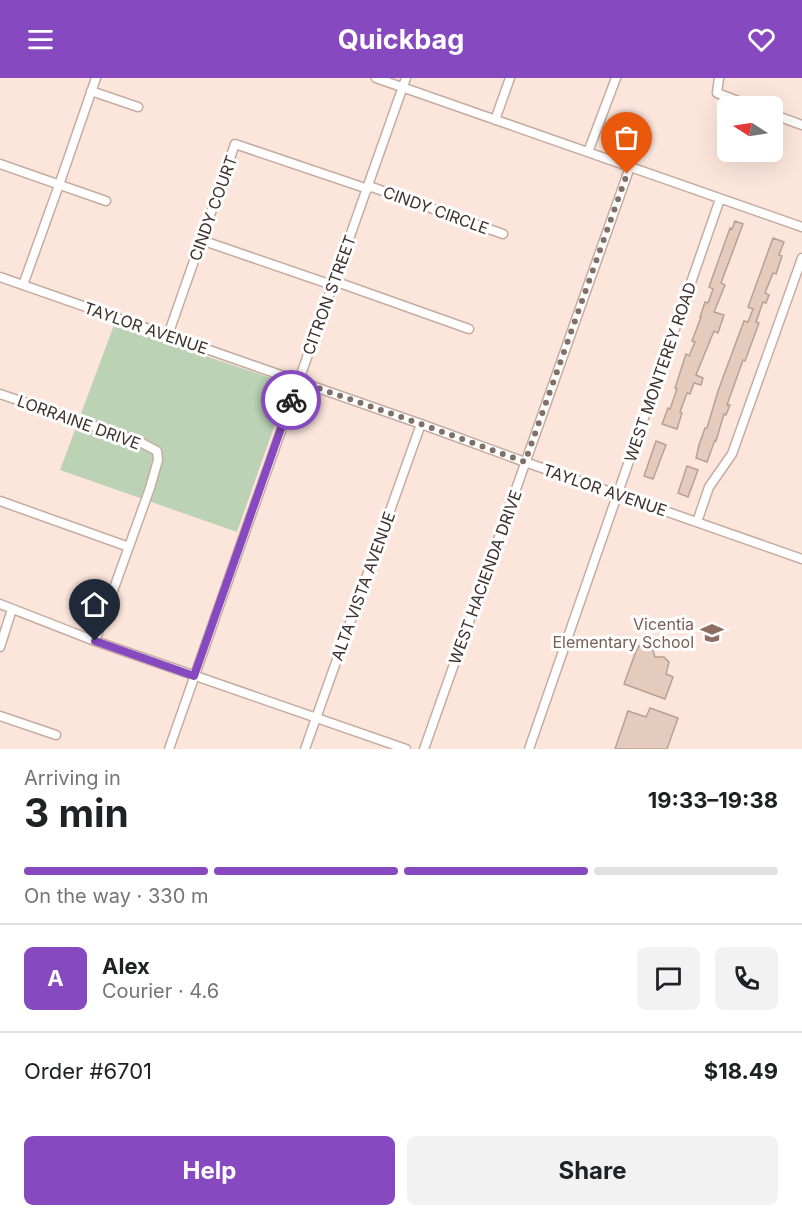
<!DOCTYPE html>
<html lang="en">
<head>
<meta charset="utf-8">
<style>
	:root { --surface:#fff; --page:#f2f2f2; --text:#202124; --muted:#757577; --line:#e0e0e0; --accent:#8649bf }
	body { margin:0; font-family:Inter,sans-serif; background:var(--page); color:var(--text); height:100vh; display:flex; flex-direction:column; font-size:22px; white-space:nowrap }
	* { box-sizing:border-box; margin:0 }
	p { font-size:20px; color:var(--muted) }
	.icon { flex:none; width:33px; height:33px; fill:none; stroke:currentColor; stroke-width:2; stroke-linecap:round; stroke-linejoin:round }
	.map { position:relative; height:671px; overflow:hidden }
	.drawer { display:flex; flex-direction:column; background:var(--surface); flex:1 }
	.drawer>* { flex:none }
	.needle { width:39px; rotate:282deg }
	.fabs { position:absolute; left:717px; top:18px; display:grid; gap:12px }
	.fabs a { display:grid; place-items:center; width:66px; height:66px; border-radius:9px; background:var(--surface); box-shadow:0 6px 24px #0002; font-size:30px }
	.pin { position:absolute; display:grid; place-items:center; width:51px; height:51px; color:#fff; margin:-62px -26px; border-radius:50% 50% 50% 0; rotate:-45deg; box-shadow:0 0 6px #0007 }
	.pin .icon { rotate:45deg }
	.courier { position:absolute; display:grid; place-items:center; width:60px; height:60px; margin:-30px; border:4px solid #8649bf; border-radius:50%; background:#fff; color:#222; box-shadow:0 2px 8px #0007 }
	.summary em { font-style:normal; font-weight:700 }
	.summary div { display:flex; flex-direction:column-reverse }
	.summary { display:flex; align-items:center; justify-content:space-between; height:102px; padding:0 24px }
	h1 { font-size:39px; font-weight:700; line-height:45px }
	.bar { display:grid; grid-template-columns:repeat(4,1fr); gap:9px 6px; align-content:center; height:72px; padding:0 24px }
	.bar i { height:8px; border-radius:4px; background:var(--line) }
	.bar .selected { background:var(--accent) }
	.bar p { grid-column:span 4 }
	.line { display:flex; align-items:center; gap:15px; padding:0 24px; border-top:2px solid var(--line) }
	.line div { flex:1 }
	.round { display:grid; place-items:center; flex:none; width:63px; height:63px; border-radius:9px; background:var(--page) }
	.cta { display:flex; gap:12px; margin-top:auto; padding:12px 24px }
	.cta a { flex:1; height:69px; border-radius:9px; background:var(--accent); color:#fff; font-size:24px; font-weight:700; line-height:69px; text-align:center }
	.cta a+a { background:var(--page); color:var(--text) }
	header { display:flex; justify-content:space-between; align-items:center; height:78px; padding:0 24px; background:var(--accent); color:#fff; font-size:27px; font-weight:700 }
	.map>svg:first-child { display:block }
</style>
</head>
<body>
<header><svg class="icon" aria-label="menu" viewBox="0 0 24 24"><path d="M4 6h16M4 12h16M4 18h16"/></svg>Quickbag<svg class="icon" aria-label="heart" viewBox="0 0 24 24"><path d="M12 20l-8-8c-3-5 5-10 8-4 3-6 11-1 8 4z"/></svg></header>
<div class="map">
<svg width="802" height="671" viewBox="0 0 802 671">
	<rect width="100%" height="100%" fill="#fce6dc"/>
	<path fill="#bbd2b4" d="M114,247L277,302L285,307L287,312L237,454L60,392Z"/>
	<path fill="#e5cabe" stroke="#b9a093" stroke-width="1.5" d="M735,143L743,146L721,205L725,207L714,234L724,237L718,255L714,253L696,297L703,300L701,307L694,305L690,316L687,315L680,334L682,335L677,351L662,346L668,330L670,331L677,311L675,310L686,276L689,278L695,264L692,263L701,239H700L705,224L708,225L713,211L709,209L730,150L732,151Z
		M773,160L784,164L779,177L782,178L776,196L773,195L765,215L769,217L766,225L763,224L756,244L759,245L745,283L743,282L727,327H730L726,337L724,336L716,363L715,362L707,384L696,380L699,367L705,350H707L718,313L744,243L748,244L753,231L748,229Z
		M656,363L666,367L653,401L644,398Z
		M687,388L698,392L688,419L678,415Z
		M644,566L652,569L655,579H664L669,584L666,596L673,599L665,621L624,606L636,573L639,568Z
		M650,630L678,640L667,671H615L628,633L646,639Z"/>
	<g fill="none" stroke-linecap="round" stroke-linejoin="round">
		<g stroke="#c6aca0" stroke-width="11">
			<path id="minor" d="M376,0L802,149
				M719,0L717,15L751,28
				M91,13L138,29
				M772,36L802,47
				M495,42L510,0
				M588,74L616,0
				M0,86L106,123
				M369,108L503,156
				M201,162L332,207
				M0,199L421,346L525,384L802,481
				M334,203L469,251
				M23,207L59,107L96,0
				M168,257L235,66L368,111
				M0,316L140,364L157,373L158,382L150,410L95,563
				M0,423L129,469
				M697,444L709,409L732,376L802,180
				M0,526L95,563L406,671
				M0,569L12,531
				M0,638L56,657
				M169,671C247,447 327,224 406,0
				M305,671L421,346
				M424,671L630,89
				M529,671L720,121"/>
		</g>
		<use href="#minor" stroke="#fff" stroke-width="8"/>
	</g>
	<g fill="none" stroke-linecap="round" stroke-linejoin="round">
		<path stroke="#7f706a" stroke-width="6" stroke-dasharray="0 10.8" d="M291,322L298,303L421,346L525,384L627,96"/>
		<path stroke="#8649bf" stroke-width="8" d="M95,563L194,598L291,322"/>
	</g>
	<defs>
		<g id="school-bare" transform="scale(1.8)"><path d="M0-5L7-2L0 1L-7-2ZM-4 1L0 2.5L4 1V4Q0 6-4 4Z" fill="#8d6e63" stroke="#fff" stroke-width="2.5" paint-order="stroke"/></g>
	</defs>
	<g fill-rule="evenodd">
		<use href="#school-bare" x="712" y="555"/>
	</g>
	<g text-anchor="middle" stroke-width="6" stroke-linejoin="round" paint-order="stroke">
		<g font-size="16" fill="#3c312d" stroke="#fff">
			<text transform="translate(213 130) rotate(-70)" y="6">CINDY COURT</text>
			<text transform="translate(436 132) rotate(20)" y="6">CINDY CIRCLE</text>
			<text transform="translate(329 217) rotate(-70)" y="6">CITRON STREET</text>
			<text transform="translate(146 250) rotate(19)" y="6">TAYLOR AVENUE</text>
			<text transform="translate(660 294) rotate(-71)" y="6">WEST MONTEREY ROAD</text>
			<text transform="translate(79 344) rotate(20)" y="6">LORRAINE DRIVE</text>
			<text transform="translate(605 412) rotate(19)" y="6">TAYLOR AVENUE</text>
			<text transform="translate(485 499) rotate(-70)" y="6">WEST HACIENDA DRIVE</text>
			<text transform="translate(363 508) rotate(-70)" y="6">ALTA VISTA AVENUE</text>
		</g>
		<g font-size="16" fill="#785e54" stroke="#fff" text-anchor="end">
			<text x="694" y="552">Vicentia<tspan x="694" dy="18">Elementary School</tspan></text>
		</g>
	</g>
</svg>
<div class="fabs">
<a><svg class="needle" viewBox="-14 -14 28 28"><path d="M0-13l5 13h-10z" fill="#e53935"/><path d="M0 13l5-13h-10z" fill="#757577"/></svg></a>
</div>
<div class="pin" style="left:627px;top:96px;background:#ea580c"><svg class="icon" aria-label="bag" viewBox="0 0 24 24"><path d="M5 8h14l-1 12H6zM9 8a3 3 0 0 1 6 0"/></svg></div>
<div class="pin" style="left:95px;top:563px;background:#1f2937"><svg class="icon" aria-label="home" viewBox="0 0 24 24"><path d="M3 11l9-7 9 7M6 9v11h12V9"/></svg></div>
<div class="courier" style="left:291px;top:322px"><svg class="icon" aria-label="bike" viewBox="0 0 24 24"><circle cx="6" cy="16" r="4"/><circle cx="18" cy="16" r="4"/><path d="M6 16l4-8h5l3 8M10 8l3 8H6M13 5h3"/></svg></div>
</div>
<section class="drawer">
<div class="summary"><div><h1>3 min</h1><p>Arriving in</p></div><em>19:33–19:38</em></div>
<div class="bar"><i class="selected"></i><i class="selected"></i><i class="selected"></i><i></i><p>On the way · 330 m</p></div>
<div class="line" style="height:108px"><b class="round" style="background:var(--accent);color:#fff">A</b><div><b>Alex</b><p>Courier · 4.6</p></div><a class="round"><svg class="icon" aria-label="chat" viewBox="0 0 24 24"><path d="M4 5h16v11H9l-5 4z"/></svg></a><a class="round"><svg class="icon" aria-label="phone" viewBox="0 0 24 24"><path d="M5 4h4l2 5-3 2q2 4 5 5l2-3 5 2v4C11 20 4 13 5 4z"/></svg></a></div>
<div class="line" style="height:78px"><div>Order #6701</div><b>$18.49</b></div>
<div class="cta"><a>Help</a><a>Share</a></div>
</section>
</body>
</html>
